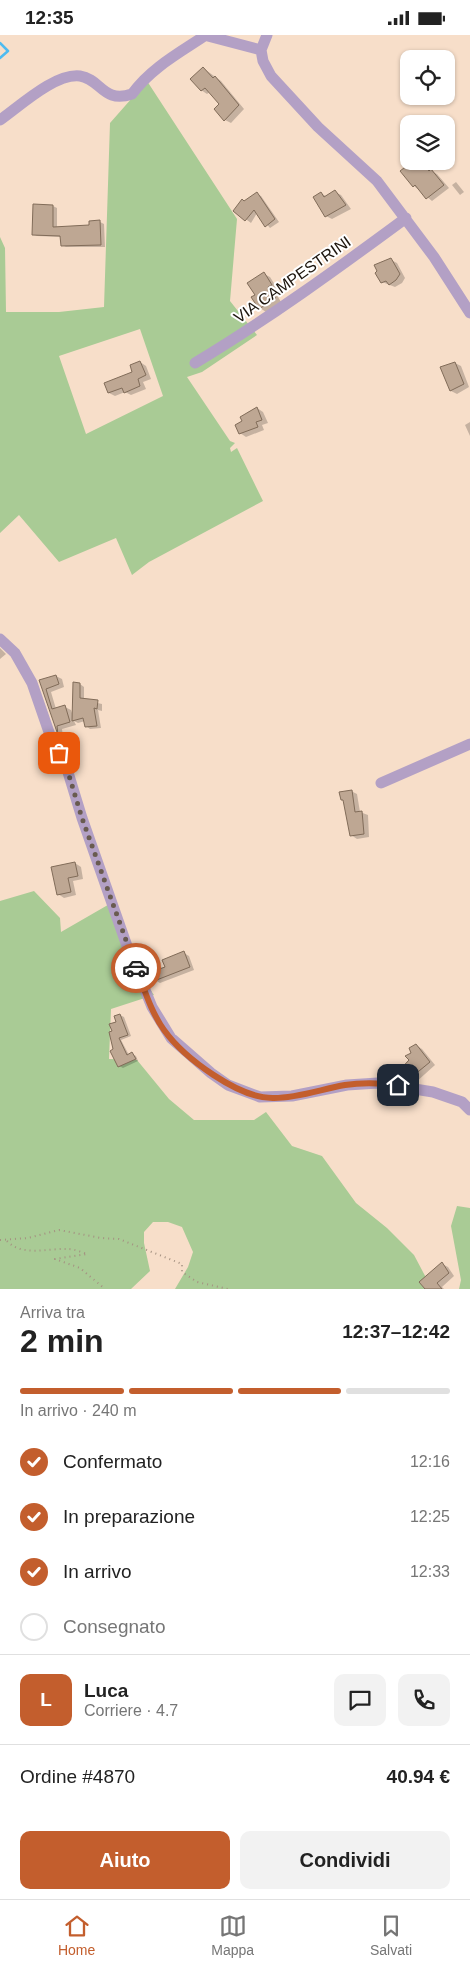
<!DOCTYPE html>
<html lang="it">
<head>
<meta charset="utf-8">
<style>
	:root { --surface:#fff; --page:#f2f2f2; --text:#222; --muted:#767676; --line:#e0e0e0; --accent:#c35e2d }
	body { margin:0; font-family:Arial,sans-serif; background:var(--page); color:var(--text); height:100vh; display:flex; flex-direction:column; font-size:19px; white-space:nowrap }
	* { box-sizing:border-box; margin:0 }
	p { font-size:16px; color:var(--muted) }
	.icon { flex:none; width:28px; height:28px; fill:none; stroke:currentColor; stroke-width:2; stroke-linecap:round; stroke-linejoin:round }
	.map { position:relative; height:1254px; overflow:hidden }
	.panel { display:flex; flex-direction:column; background:var(--surface); flex:1 }
	.panel>* { flex:none }
	.controls { position:absolute; left:400px; top:15px; display:grid; gap:10px }
	.controls a { display:grid; place-items:center; width:55px; height:55px; border-radius:10px; background:var(--surface); box-shadow:0 1px 4px #0004; font-size:25px }
	.pin { position:absolute; display:grid; place-items:center; width:42px; height:42px; color:#fff; margin:-21px; border-radius:10px; box-shadow:0 2px 8px #0006 }
	.courier { position:absolute; display:grid; place-items:center; width:50px; height:50px; margin:-25px; border:4px solid #c35e2d; border-radius:50%; background:#fff; color:#222; box-shadow:0 1px 6px #0007 }
	.headline em { font-style:normal; font-weight:600 }
	.headline div { display:flex; flex-direction:column-reverse }
	.headline { display:flex; align-items:center; justify-content:space-between; height:85px; padding:0 20px }
	h1 { font-size:32px; font-weight:600; line-height:38px }
	.bar { display:grid; grid-template-columns:repeat(4,1fr); gap:8px 5px; align-content:center; height:60px; padding:0 20px }
	.bar i { height:6px; border-radius:4px; background:var(--line) }
	.bar .current { background:var(--accent) }
	.bar p { grid-column:span 4 }
	.line { display:flex; align-items:center; gap:12px; padding:0 20px; border-top:1px solid var(--line) }
	.line div { flex:1 }
	.round { display:grid; place-items:center; flex:none; width:52px; height:52px; border-radius:10px; background:var(--page) }
	ol { padding:0 20px; list-style:none }
	li { display:flex; align-items:center; gap:15px; height:55px }
	li p { margin-inline-start:auto }
	li .icon { padding:5px; border-radius:50%; background:var(--accent); color:#fff; stroke-width:4 }
	li:last-child { color:var(--muted) }
	li i { width:28px; height:28px; border:2px solid var(--line); border-radius:50% }
	.cta { display:flex; gap:10px; margin-top:auto; padding:10px 20px }
	.cta a { flex:1; height:58px; border-radius:10px; background:var(--accent); color:#fff; font-size:20px; font-weight:600; line-height:58px; text-align:center }
	.cta a+a { background:var(--page); color:var(--text) }
	.status { display:flex; justify-content:space-between; align-items:center; height:35px; padding:0 25px; background:var(--surface); direction:ltr }
	.status svg { height:14px; fill:currentColor }
	.tab-bar { display:flex; justify-content:space-around; align-items:center; height:70px; border-top:1px solid var(--line); background:var(--surface); font-size:14px; color:var(--muted) }
	.tab-bar a { display:grid; justify-items:center; gap:2px }
	.tab-bar .current { color:var(--accent) }
	.map>svg:first-child { display:block }
</style>
</head>
<body>
<div class="status"><b>12:35</b><svg viewBox="0 0 49 12"><path d="M0 12V9h3v3zM5 12V6h3v6zM10 12V3h3v9zM15 12V0h3v12zM26 1h20v11H26zM47 4h2v5h-2z"/></svg></div>
<div class="map">
<svg width="470" height="1254" viewBox="0 0 470 1254">
	<rect width="100%" height="100%" fill="#f7dec9"/>
	<path fill="#a9cb95" fill-rule="evenodd" d="M147,46L237,184L230,266L257,300L202,337L187,342L230,406L235,408L230,413L231,417L237,413L263,466L149,527L132,540L116,503L59,527L19,480L0,498V202L5,213L6,277H59L104,272L110,88ZM140,294L163,361L86,399L59,321Z
		M34,856L60,883L61,897L113,867L131,927L154,960L111,974L109,1024L137,1025L169,1064L194,1085H254L266,1077L292,1111L322,1121L356,1168L387,1193L414,1220L432,1254H175L188,1232L193,1217L182,1192L168,1187H153L144,1197V1208L150,1236L131,1254H0V866Z
		M457,1171L470,1173V1254H459L461,1245L451,1191Z"/>
	<path fill="#0003" d="M203,33L221,46L244,74L231,88L225,85L221,69L210,57L207,59L201,55Z
		M415,126L424,127L431,136L437,139L449,153L432,166L414,151L402,136Z
		M456,147L464,157L460,160L452,150Z
		M335,157L341,160L351,174L332,184L326,181L321,158L327,162Z
		M257,159L261,161L279,187L270,193L257,178L251,188L235,176Z
		M53,171L57,173V193L91,192L90,187H100L104,189L105,212H66L62,210V202L37,201L33,199Z
		M391,225L397,228L405,243L402,248L395,252L382,247Z
		M264,239L270,242L277,253L274,255L281,267L266,277L260,273L256,260Z
		M140,327L146,331L151,344L143,347L146,354L131,360L125,357L115,361L109,358L134,337Z
		M455,328L461,331L469,352L457,359L451,356L441,333Z
		M257,373L263,377L268,388L262,390L264,395L246,402L240,398L244,387L249,380L248,377Z
		M470,387V401L465,390Z
		M0,613L6,619L0,624Z
		M56,641L62,644L64,652L51,657L56,674L65,672L71,675L73,681L80,649L84,652V665L102,669V676L98,675L101,693L90,694L86,691L85,686L78,688L74,686L76,690L62,694L63,702L59,699L40,646Z
		M351,756L357,759L360,777L368,780L369,802L357,804L351,800L345,766L342,765Z
		M75,828L81,832L83,844L73,846L76,860L64,863L58,859Z
		M184,918L189,921L194,935L160,948L155,945Z
		M120,980L124,982L131,1001L121,1005L129,1020L132,1019L136,1021L138,1026L123,1033L119,1031L112,1009L114,1008L113,997Z
		M416,1010L422,1014L435,1030L415,1048L400,1043L411,1026Z
		M442,1229L448,1232L454,1241L442,1252L444,1254H426Z"/>
	<g fill="none" stroke-linecap="round" stroke-linejoin="round">
		<path stroke="#4fbbf0" stroke-width="2.5" d="M0,8L8,16L0,23"/>
	</g>
	<path fill="#bea793" stroke="#816c59" d="M203,32L213,43L215,41L239,70L224,86L214,74L219,69L205,53L201,56L190,44Z
		M413,126H421L429,136L431,134L444,150L426,164L415,150L413,152L400,136Z
		M335,155L346,170L325,182L313,162L321,157L324,162Z
		M257,157L275,184L265,192L254,175L245,186L233,176L242,164L244,166Z
		M33,169L53,170V192L89,190V186L100,185L101,210L61,211L60,201L32,200Z
		M391,223L400,239L396,245L389,250L386,246L381,248L375,238L377,236L374,230Z
		M264,237L272,250L268,252L276,263L259,274L251,262L255,260L247,248Z
		M140,326L146,340L138,344L140,351L124,358L122,353L108,358L104,348L132,337L130,330Z
		M455,327L464,349L450,356L440,332Z
		M257,372L262,385L256,387L258,392L239,399L235,390L242,386L240,382Z
		M56,640L59,649L46,654L52,674L65,670L70,687L57,691L58,700L39,645Z
		M73,647L80,648V663L98,665L97,674L94,673L97,691L85,692L83,683L72,686Z
		M352,755L355,777L362,776L364,799L350,801L343,765H341L339,757Z
		M75,827L78,841L68,843L71,857L57,860L51,832Z
		M184,916L190,932L154,946L151,937L165,932L162,925Z
		M120,979L128,1000L119,1003L127,1020L132,1017L136,1024L118,1032L110,1016L113,1014L109,997L112,996L109,989L116,987L114,981Z
		M416,1009L430,1027L408,1045L399,1044L395,1040L409,1025L405,1021L411,1018L409,1013Z
		M442,1227L449,1238L437,1248L442,1254H425L419,1247Z"/>
	<g fill="none" stroke-linecap="round" stroke-linejoin="round">
		<path stroke="#a49181" stroke-width="2" stroke-dasharray="1 4" stroke-linecap="butt" d="M0,1205L28,1203L59,1195L101,1203L119,1204L182,1229V1237L197,1247L228,1254
			M7,1206C22,1222 48,1213 68,1214C74,1214 81,1217 87,1219L55,1224L80,1233L105,1254"/>
		<path stroke="#b3a0c5" stroke-width="11" d="M204,0L261,15
			M267,0L261,15L263,26L271,41L318,92L377,146L434,222L470,278
			M0,85C20,71 55,38 80,41C101,44 103,69 132,59C151,33 179,18 206,0
			M195,328C268,284 337,234 406,183
			M0,604L15,618L32,648L51,703L67,734L82,783L127,911L152,972L171,1003L211,1038L228,1050L260,1062L292,1061L347,1050L378,1048L433,1057L462,1067L470,1075
			M381,748L470,709"/>
	</g>
	<g fill="none" stroke-linecap="round" stroke-linejoin="round">
		<path stroke="#695b4f" stroke-width="5" stroke-dasharray="0 9" d="M59,718L67,734L82,783L136,933"/>
		<path stroke="#c35e2d" stroke-width="6" d="M136,933C144,953 151,977 164,995C184,1023 239,1064 274,1063C298,1063 322,1054 345,1050C363,1047 381,1048 398,1050"/>
	</g>
	<g text-anchor="middle" stroke-width="4" stroke-linejoin="round" paint-order="stroke">
		<g font-size="16" fill="#1d150d" stroke="#fff">
			<text transform="translate(292 244) rotate(-35)" y="6">VIA CAMPESTRINI</text>
		</g>
	</g>
</svg>
<div class="controls">
<a><svg class="icon" aria-label="locate" viewBox="0 0 24 24"><circle cx="12" cy="12" r="6"/><path d="M12 2v4M12 18v4M2 12h4M18 12h4"/></svg></a>
<a><svg class="icon" aria-label="layers" viewBox="0 0 24 24"><path d="M12 4l9 5-9 5-9-5zM3 14l9 5 9-5"/></svg></a>
</div>
<div class="pin" style="left:59px;top:718px;background:#ea580c"><svg class="icon" aria-label="bag" viewBox="0 0 24 24"><path d="M5 8h14l-1 12H6zM9 8a3 3 0 0 1 6 0"/></svg></div>
<div class="pin" style="left:398px;top:1050px;background:#1f2937"><svg class="icon" aria-label="home" viewBox="0 0 24 24"><path d="M3 11l9-7 9 7M6 9v11h12V9"/></svg></div>
<div class="courier" style="left:136px;top:933px"><svg class="icon" aria-label="car" viewBox="0 0 24 24"><path d="M5 17H2v-5l4-1 3-4h7l3 4 3 1v5h-3M9 17h6M6 11h13"/><circle cx="7" cy="17" r="2"/><circle cx="17" cy="17" r="2"/></svg></div>
</div>
<section class="panel">
<div class="headline"><div><h1>2 min</h1><p>Arriva tra</p></div><em>12:37–12:42</em></div>
<div class="bar"><i class="current"></i><i class="current"></i><i class="current"></i><i></i><p>In arrivo · 240 m</p></div>
<ol>
<li><svg class="icon" aria-label="check" viewBox="0 0 24 24"><path d="M5 12l5 5 9-10"/></svg>Confermato<p>12:16</p></li>
<li><svg class="icon" aria-label="check" viewBox="0 0 24 24"><path d="M5 12l5 5 9-10"/></svg>In preparazione<p>12:25</p></li>
<li><svg class="icon" aria-label="check" viewBox="0 0 24 24"><path d="M5 12l5 5 9-10"/></svg>In arrivo<p>12:33</p></li>
<li><i></i>Consegnato</li>
</ol>
<div class="line" style="height:90px"><b class="round" style="background:var(--accent);color:#fff">L</b><div><b>Luca</b><p>Corriere · 4.7</p></div><a class="round"><svg class="icon" aria-label="chat" viewBox="0 0 24 24"><path d="M4 5h16v11H9l-5 4z"/></svg></a><a class="round"><svg class="icon" aria-label="phone" viewBox="0 0 24 24"><path d="M5 4h4l2 5-3 2q2 4 5 5l2-3 5 2v4C11 20 4 13 5 4z"/></svg></a></div>
<div class="line" style="height:65px"><div>Ordine #4870</div><b>40.94 €</b></div>
<div class="cta"><a>Aiuto</a><a>Condividi</a></div>
</section>
<nav class="tab-bar">
<a class="current"><svg class="icon" aria-label="home" viewBox="0 0 24 24"><path d="M3 11l9-7 9 7M6 9v11h12V9"/></svg>Home</a>
<a><svg class="icon" aria-label="map" viewBox="0 0 24 24"><path d="M3 6l6-2 6 2 6-2v14l-6 2-6-2-6 2zM9 4v14M15 6v14"/></svg>Mappa</a>
<a><svg class="icon" aria-label="saved" viewBox="0 0 24 24"><path d="M7 4h10v16l-5-4-5 4z"/></svg>Salvati</a>
</nav>
</body>
</html>
